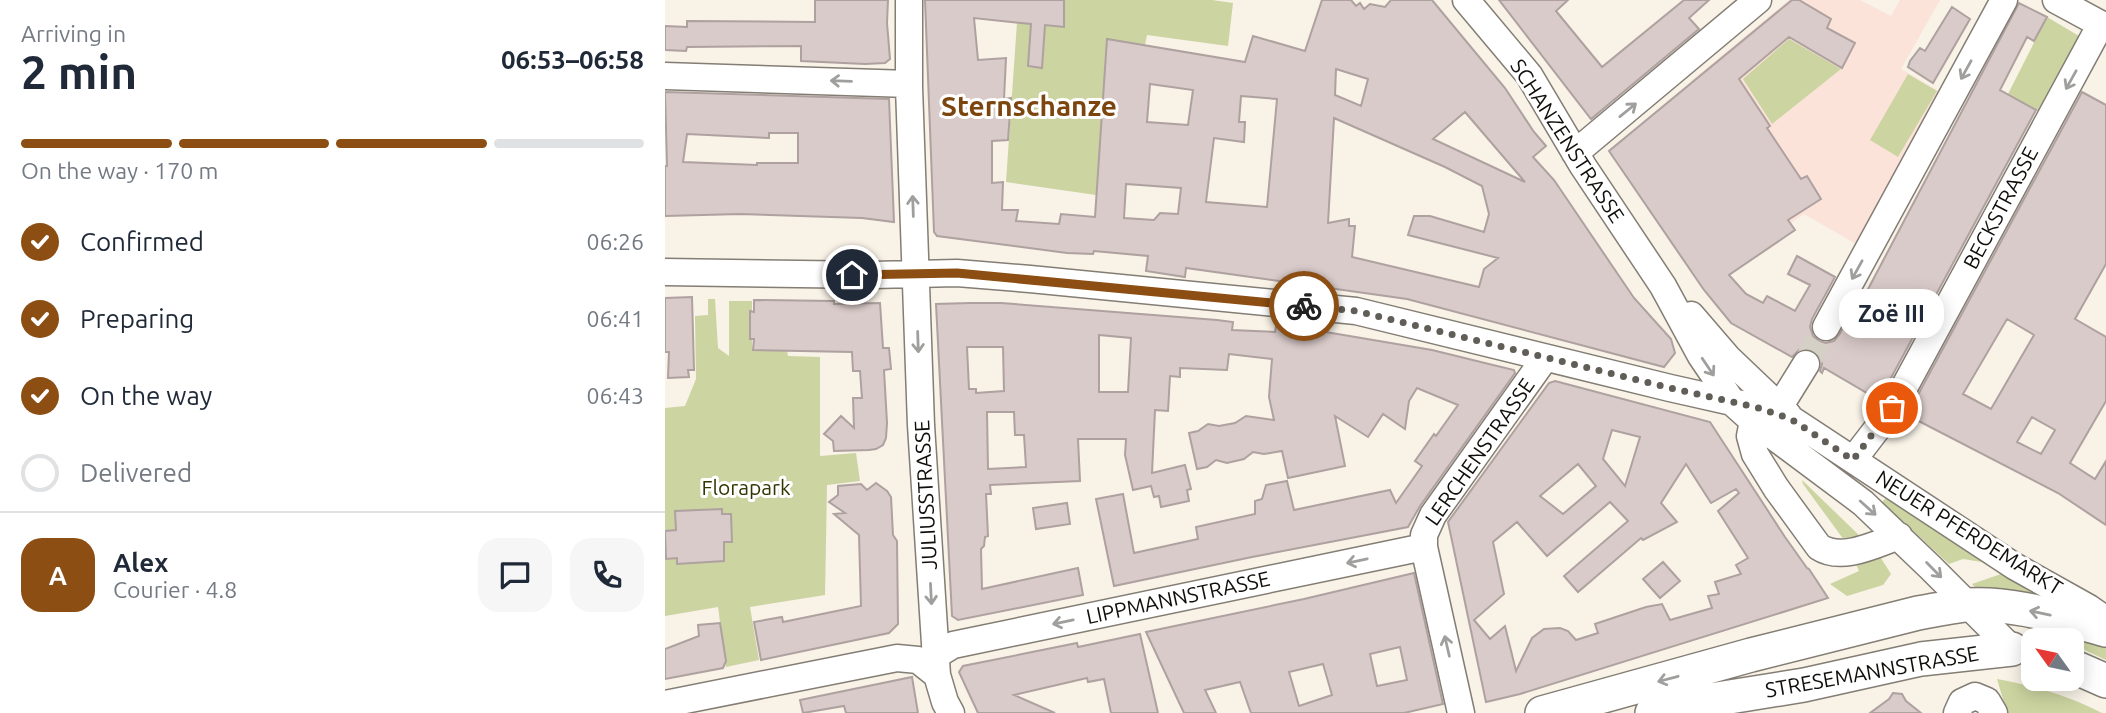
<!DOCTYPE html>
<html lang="en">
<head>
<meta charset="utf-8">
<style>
	:root { --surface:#fff; --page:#f6f6f7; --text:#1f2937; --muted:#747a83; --line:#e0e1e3; --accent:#8c4e12 }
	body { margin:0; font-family:Ubuntu,sans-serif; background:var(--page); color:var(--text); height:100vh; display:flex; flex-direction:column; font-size:26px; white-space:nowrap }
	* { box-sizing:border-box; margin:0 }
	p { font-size:23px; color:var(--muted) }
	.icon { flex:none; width:38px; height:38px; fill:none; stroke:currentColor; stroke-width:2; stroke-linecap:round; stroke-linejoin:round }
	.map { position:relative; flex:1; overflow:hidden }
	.side { display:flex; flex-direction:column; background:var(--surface); width:665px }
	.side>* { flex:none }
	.needle { width:46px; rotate:303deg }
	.buttons { position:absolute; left:1356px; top:628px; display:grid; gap:14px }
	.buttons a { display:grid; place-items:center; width:63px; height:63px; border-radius:14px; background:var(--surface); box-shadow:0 4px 18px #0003; font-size:35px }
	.pin { position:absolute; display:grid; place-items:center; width:60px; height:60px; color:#fff; margin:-30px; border:4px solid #fff; border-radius:50%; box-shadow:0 2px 7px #0007 }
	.courier { position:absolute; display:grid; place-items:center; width:70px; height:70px; margin:-35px; border:5px solid #8c4e12; border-radius:50%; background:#fff; color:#222; box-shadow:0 2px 9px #0007 }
	.bubble { position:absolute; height:49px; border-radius:21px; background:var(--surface); box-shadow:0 4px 18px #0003; font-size:23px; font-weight:600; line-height:49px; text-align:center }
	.head em { font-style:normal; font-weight:600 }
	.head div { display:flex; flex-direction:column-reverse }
	.head { display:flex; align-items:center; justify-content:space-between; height:119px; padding:0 21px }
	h1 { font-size:46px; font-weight:600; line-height:52px }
	.bar { display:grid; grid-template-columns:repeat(4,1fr); gap:10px 7px; align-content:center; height:84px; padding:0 21px }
	.bar i { height:9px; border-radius:5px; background:var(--line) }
	.bar .current { background:var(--accent) }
	.bar p { grid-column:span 4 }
	.line { display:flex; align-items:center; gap:18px; padding:0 21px; border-top:2px solid var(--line) }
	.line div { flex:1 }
	.round { display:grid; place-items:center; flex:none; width:74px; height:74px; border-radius:21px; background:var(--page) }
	ol { padding:0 21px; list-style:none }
	li { display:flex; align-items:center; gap:21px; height:77px }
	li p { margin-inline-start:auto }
	li .icon { padding:7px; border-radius:50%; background:var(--accent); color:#fff; stroke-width:4 }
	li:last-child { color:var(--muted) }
	li i { width:38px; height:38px; border:4px solid var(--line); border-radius:50% }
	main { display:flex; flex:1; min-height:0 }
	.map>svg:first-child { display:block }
</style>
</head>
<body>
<main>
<section class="side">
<div class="head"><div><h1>2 min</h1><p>Arriving in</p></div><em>06:53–06:58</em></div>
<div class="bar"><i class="current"></i><i class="current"></i><i class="current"></i><i></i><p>On the way · 170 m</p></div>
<ol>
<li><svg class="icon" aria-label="check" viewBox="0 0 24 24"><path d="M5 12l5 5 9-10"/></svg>Confirmed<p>06:26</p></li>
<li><svg class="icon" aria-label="check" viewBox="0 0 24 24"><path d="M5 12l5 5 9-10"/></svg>Preparing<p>06:41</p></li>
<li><svg class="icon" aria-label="check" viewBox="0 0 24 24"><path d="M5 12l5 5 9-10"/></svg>On the way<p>06:43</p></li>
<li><i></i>Delivered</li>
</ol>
<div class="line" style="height:126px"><b class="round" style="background:var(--accent);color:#fff">A</b><div><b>Alex</b><p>Courier · 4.8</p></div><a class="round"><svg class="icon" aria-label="chat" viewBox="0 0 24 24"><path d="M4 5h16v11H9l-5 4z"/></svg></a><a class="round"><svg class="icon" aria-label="phone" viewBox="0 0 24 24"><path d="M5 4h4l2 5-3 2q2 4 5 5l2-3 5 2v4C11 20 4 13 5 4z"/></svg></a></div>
</section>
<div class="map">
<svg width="1441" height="713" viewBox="0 0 1441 713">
	<rect width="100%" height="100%" fill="#f8f2e7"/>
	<path fill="#fbe3d9" d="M1124,0H1195L1226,16L1235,0H1275L1236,69L1279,94L1193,245L1139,214L1126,223L1026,81Z"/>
	<path fill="#ccd4a1" d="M399,0H547L568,3L563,46L482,35L480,45L442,39L431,195L341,182L352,22L399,27Z
		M1382,17L1414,36L1373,111L1343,94Z
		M1124,39L1176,69L1107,124L1078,79Z
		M1243,74L1272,91L1233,157L1205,140Z
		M43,299H50L53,348L64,356V301H87V350L122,351L123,356L155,357V456L191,453L195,481L162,485L160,595L85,607L94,660L61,667L53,607L0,616V408L20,406L31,379L30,316L43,315Z
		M1137,480L1201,542L1182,544L1138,484Z
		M1221,498L1317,562L1298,559L1284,564L1217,502Z
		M1212,552L1226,574L1218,585L1182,596L1165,584L1194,571L1189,559Z
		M1336,574L1397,605L1316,593L1307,584Z
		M1349,621L1424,639L1441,647V660L1407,644V640C1387,640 1366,632 1349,621Z
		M1332,679C1369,686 1403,695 1437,713H1342Z"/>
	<path fill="#d9cbc9" stroke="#aea19f" stroke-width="2" fill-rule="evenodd" d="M150,0H223L222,23L225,59L220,63L200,64L136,61V46L22,47L21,51L0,50V26L22,27V21L150,22Z
		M260,0H399V27L380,25L377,68L363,66L366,24L309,18L313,60L341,58L339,99L346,98L343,140L327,141V183L338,182L337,210H353L351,221L394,224L396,214L430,217L442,39L580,62L588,36L640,51L657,0H686L691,6L695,3L699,9L705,4L720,7L726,0H767L840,88L869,132L881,146L868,157L889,180L969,298L1006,339L1010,353L999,367L742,299L521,268L520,277L481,271L483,256L429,251L428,254L402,253L272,236L269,232ZM671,69L703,79L696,106L670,95ZM485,84L528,90L523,125L482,122ZM576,96L612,99L602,207L541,202L549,138L579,142L580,122H574ZM800,112L860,182L768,139ZM669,118L780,167L817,186L824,214L819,232L765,216H749L743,235L833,258L819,269L814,287L687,257L690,226H684V219L663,223ZM461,184L516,188L513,214L495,213L489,220L459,218Z
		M834,0H903L891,11L937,67L1019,0H1044L1024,18L1034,29L926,119Z
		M1127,0H1134L1166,19L1162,28L1190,43L1177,68L1124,37L1074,79L1105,126L1102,128L1136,179L1142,176L1156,199L1123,220L1130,230L1064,275L1081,294L1098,303L1102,296L1130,311L1145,285L1123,274L1132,256L1170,277L1147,319L1145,327L1148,336L1154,341L1161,343L1169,341L1174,335L1198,292L1201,293L1354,3L1382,17L1369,41L1362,37L1335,90L1371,110L1214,400L1159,368L1157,373L1155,371L1157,364L1155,357L1149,350L1141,348L1134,350L1127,357L1066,323L1039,290L944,151Z
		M1287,7L1305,19L1268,83L1243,67L1245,61L1255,48L1260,51Z
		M0,92L224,99L229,222L197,218L75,214L0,216V166H2ZM104,133H133V163H92V165L18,162L22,134L104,138Z
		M1417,92L1441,105V264L1410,319L1441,337V401L1405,463L1430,479L1441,461V525L1393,493L1242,415ZM1342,319L1369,335L1326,409L1298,394ZM1367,417L1390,430L1376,454L1352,442Z
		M27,297L29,370H23L24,377L3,378L4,352H0V298Z
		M89,300L169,301V304L215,303L218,348H224L226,369L219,370L222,423L221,438L218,445L211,449L204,450L169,451L168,441L159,434L176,416L189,428L188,398H197L195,371H188L187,352L88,350L89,339H85V311L89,312Z
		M305,303H336L552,320L568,322L567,330L610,332L611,326L655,331L767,350L828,365L849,370L850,373L755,506L743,527L587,557L449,586L431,499L458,494L469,553L533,539L531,527L590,514V501L597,499L601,485L622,481L629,510L725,490L731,503L757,466L750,461L769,434L771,436L793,405L752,388L744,401L740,429L718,414L703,437L670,416L680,466L623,478L617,451L599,454L588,452L579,459L562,463L551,460L542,467L532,469L524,433L533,431L543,424L554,426L570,423L581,416L609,420L604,397L607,359L564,354L562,370L515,368V377L505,376L503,411L490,410L487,473L520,465L526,489L522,490L524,501L496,507L494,496L489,497L486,486L468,490L460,455L461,439H413L415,481L325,485L326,494H321L323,536L320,537L319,546L316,549L317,589L413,568L418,595L293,620L287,616L271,304ZM434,335L466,338L463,392H434ZM302,347H338L339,391L311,393V389H304ZM322,412H349L350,435H359L361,467L323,469Z
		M890,381L1045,422L1120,537L1142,568L1144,569L1163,598L855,694L821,702L783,522L884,383ZM947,430L975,437L960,486L938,459ZM913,464L931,486L898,514L875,496ZM1021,464L1046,503L1071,489L1074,493L1053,511L1083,558L1071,565L1076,574L1050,582L1054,594L1043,596L1047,608L1005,620L997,604L981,607L930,624L933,633L911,640L903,631L895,628L879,629L867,638L851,671L840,626L825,639L809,620L839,594L828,542L852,522L882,556L945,502L963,521L899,576L913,592L976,538L978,540L1012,522L996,503Z
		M211,483L222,491L226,497L228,535L232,541L233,624L224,633L96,660L89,622L117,617L118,622L196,606L194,535L169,514L180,513L164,502L173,495V486L196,484L202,490Z
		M402,503L405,524L371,529L368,508Z
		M57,509V514H66L67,542H59V561L12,564V558L1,559L0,531L11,530L10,511Z
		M998,562L1015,581L995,598L978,579Z
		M749,573L778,704L739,713H586L575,682L540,690L551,713H519L481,632L639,599ZM735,647L742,680L712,686L705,654ZM658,664L667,695L634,706L624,672Z
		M55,623L61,661L58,668L0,679V649L34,636L33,625Z
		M475,634L493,713H446L439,679L423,682L422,678L349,695L390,713H313L294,672L298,666L412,643L413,647Z
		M247,677L253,713H181L179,706L138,713L135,700Z
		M1228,693L1237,694L1241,701L1256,713H1205L1224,699Z"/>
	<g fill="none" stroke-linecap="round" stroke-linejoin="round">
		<path stroke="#d5d0c6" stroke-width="26" stroke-dasharray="26 13" stroke-linecap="butt" d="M1141,364L1161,327"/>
		<g stroke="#837d74" stroke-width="29">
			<path id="minor" d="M244,0V87L256,425L272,675L280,702L286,713
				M801,0L864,75L918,166L998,286L1036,356L1068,403L1088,421L1198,503L1265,567L1347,649
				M1391,0L1441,27
				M0,76L244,84
				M910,153L1093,0
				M0,272L208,275L292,273L365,279L691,311L1005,388L1094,408L1126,419L1349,566L1424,608L1441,620
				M1026,315L1063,358L1123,415
				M1161,327L1339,0
				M1115,406L1141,364
				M1088,421L1085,436L1090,454L1111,488L1154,547C1177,562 1211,544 1234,536
				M1188,460L1228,408L1436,24
				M270,656L288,645L759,547
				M0,704L232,658L253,660L272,675
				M796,713L759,547V535L768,515L880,358
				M1292,713L1297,702L1310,696L1322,701L1329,713"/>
		</g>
		<g stroke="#837d74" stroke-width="36">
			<path id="major" d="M1407,666L1441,681
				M877,713L1086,655L1253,613C1269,610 1285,607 1301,605C1349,602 1396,618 1441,630
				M987,713L1027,703L1139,685L1256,659L1347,649"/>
		</g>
		<use href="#minor" stroke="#fff" stroke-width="26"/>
		<use href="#major" stroke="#fff" stroke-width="33"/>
	</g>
	<defs><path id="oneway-shaft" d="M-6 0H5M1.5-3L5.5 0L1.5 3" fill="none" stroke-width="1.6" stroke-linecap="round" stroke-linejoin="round" transform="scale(1.75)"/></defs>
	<g stroke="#9f9f9d">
		<use href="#oneway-shaft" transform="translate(1301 70) rotate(119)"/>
		<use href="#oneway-shaft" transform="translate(1406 80) rotate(119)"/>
		<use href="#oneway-shaft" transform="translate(176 81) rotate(-178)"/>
		<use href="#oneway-shaft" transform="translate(963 110) rotate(-39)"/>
		<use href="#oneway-shaft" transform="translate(248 206) rotate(-92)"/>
		<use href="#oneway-shaft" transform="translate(1192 270) rotate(119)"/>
		<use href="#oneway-shaft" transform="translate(253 342) rotate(88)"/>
		<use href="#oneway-shaft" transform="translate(1043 367) rotate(56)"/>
		<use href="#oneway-shaft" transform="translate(1203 508) rotate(42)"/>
		<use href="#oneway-shaft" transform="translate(692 561) rotate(168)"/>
		<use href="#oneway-shaft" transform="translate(1269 570) rotate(45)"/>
		<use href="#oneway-shaft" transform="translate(266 594) rotate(87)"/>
		<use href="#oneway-shaft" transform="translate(1375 613) rotate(-168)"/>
		<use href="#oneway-shaft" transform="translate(398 622) rotate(168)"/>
		<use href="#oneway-shaft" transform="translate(782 646) rotate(-103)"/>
		<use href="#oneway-shaft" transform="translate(1003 679) rotate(165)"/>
	</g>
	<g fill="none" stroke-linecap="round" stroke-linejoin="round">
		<path stroke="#615e58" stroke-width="7" stroke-dasharray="0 12.6" d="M639,306L691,311L1005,388L1094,408L1126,419L1188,460L1227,408"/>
		<path stroke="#8c4e12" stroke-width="9" d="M187,275L292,273L639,306"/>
	</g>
	<g text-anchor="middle" stroke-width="6" stroke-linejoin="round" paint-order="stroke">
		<g font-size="21" fill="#100e0b" stroke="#fff">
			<text transform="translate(902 141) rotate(57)" y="7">SCHANZENSTRASSE</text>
			<text transform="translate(1336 208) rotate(-62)" y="7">BECKSTRASSE</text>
			<text transform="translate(815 452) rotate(-55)" y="7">LERCHENSTRASSE</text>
			<text transform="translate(261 495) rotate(-93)" y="7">JULIUSSTRASSE</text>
			<text transform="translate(1304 533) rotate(32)" y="7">NEUER PFERDEMARKT</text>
			<text transform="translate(513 598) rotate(-12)" y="7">LIPPMANNSTRASSE</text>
			<text transform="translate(1207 672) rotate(-10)" y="7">STRESEMANNSTRASSE</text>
		</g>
		<g font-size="21" fill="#323702" stroke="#fff">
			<text x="81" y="495">Florapark</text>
		</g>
		<g font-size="28" font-weight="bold" fill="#7d450e" stroke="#fff">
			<text x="364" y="116">Sternschanze</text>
		</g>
	</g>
</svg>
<div class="buttons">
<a><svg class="needle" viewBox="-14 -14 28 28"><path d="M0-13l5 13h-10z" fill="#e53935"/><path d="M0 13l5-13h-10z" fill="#747a83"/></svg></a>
</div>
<div class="pin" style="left:1227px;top:408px;background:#ea580c"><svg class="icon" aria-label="bag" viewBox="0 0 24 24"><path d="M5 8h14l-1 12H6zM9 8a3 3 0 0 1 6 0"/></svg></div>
<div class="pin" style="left:187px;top:275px;background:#1f2937"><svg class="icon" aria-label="home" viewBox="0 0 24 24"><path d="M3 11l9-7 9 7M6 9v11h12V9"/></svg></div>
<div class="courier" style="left:639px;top:306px"><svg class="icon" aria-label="bike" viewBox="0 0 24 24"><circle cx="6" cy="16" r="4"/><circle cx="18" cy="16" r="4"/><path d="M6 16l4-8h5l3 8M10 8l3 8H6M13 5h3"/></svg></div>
<div class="bubble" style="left:1174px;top:289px;width:105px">Zoë III</div>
</div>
</main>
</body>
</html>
